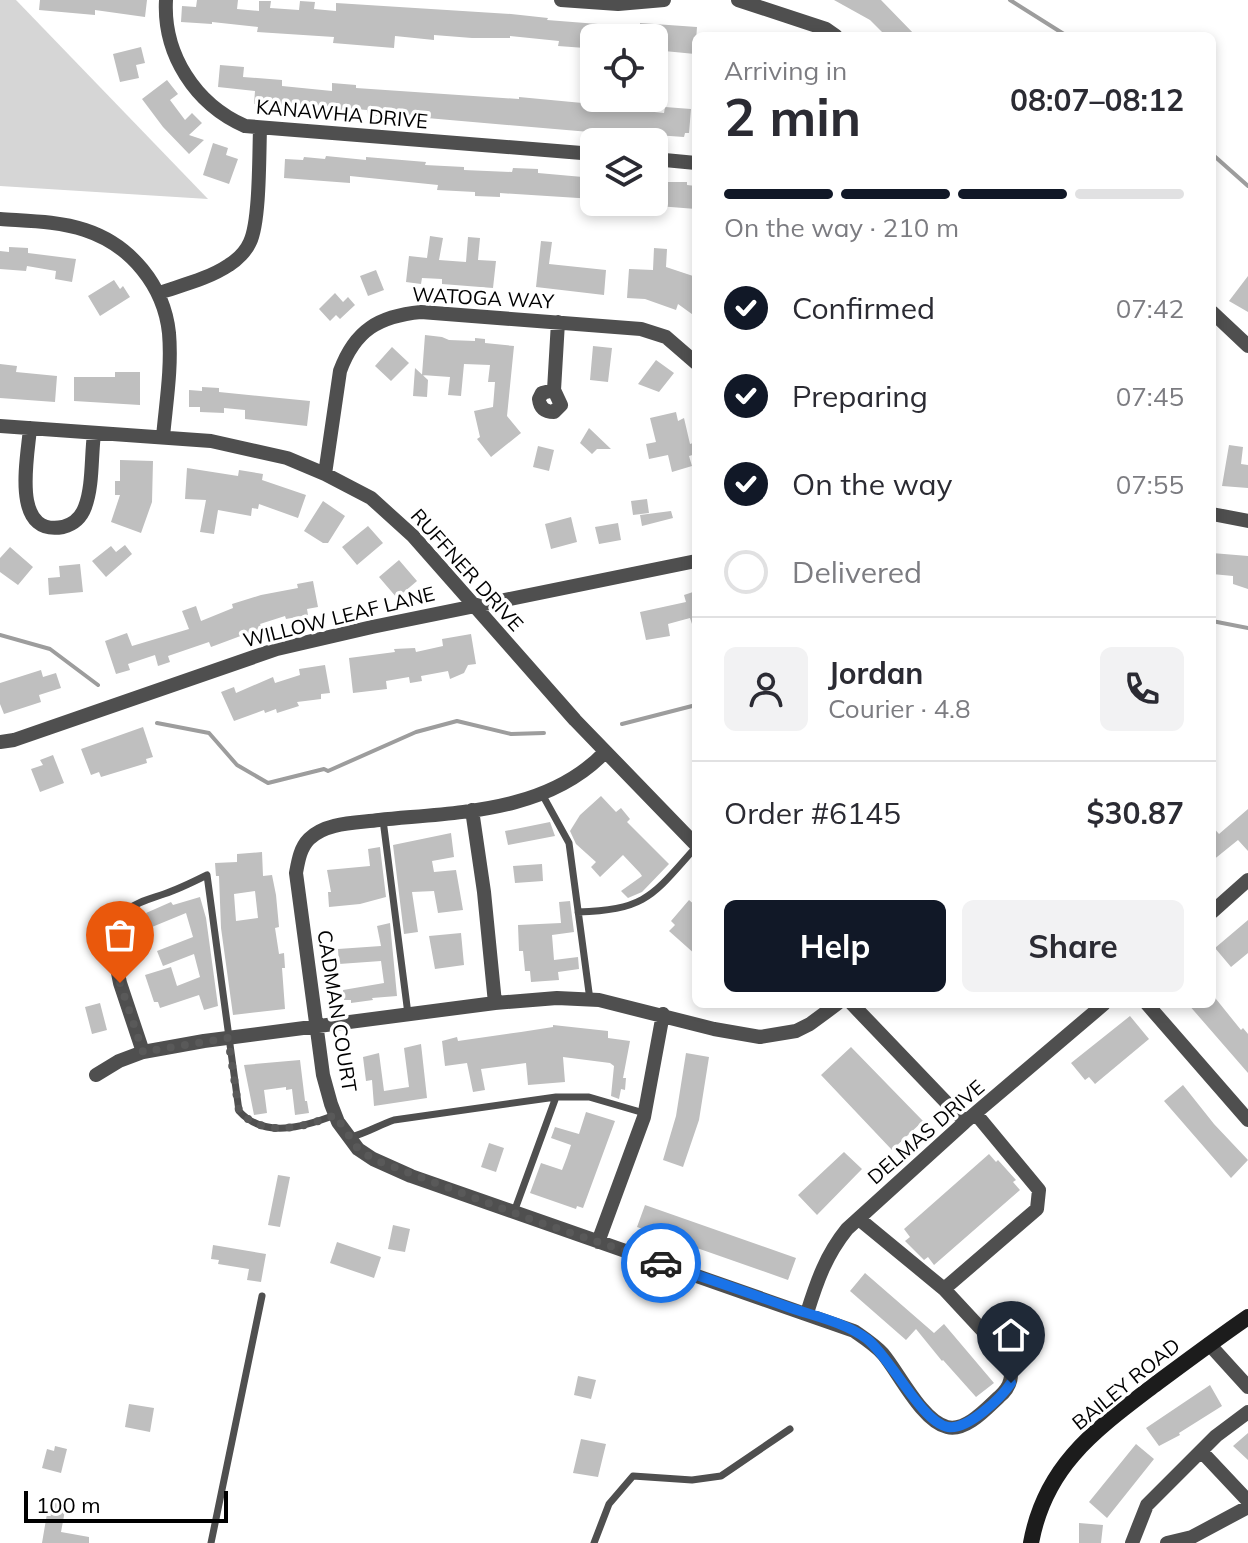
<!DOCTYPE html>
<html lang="en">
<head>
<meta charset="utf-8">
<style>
	:root { --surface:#fff; --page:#f2f2f3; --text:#2b2b33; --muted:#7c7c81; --line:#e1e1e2; --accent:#111827 }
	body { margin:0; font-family:Mulish,sans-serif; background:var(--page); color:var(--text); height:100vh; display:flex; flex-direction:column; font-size:30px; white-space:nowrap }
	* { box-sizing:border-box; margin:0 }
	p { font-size:26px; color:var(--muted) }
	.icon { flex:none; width:44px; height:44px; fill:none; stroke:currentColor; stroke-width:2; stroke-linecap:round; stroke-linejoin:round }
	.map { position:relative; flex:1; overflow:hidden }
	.side { position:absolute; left:692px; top:32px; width:524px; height:976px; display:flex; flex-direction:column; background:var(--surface); border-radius:12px; box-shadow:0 4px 12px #0003 }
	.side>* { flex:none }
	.controls { position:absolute; left:580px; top:24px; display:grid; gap:16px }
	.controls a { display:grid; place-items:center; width:88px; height:88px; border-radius:12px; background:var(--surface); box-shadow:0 4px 12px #0003; font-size:40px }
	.scale { position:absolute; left:24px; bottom:20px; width:204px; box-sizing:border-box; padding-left:8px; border:4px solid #000; border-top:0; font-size:22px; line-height:28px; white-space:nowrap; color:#000; -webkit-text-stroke:6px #fff; paint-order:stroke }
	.pin { position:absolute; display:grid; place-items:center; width:68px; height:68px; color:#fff; margin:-82px -34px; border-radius:50% 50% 50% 0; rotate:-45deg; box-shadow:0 0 8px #0007 }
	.pin .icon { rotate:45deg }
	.courier { position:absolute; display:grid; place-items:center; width:80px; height:80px; margin:-40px; border:6px solid #1a73e8; border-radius:50%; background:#fff; color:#222; box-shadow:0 2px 10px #0007 }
	.head em { font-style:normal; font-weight:700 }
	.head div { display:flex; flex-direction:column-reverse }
	.head { display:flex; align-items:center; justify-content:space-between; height:136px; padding:0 32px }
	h1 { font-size:52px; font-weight:700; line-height:60px }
	.bar { display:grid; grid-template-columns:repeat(4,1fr); gap:12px 8px; align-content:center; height:96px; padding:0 32px }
	.bar i { height:10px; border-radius:6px; background:var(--line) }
	.bar .current { background:var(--accent) }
	.bar p { grid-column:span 4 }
	.line { display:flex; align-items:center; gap:20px; padding:0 32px; border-top:2px solid var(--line) }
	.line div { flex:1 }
	.round { display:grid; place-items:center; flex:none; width:84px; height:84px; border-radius:12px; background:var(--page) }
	ol { padding:0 32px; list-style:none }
	li { display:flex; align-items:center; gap:24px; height:88px }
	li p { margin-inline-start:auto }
	li .icon { padding:8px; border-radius:50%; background:var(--accent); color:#fff; stroke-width:4 }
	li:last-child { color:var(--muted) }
	li i { width:44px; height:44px; border:4px solid var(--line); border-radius:50% }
	.primary-button { display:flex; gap:16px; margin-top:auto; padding:16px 32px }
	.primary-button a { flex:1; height:92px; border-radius:12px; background:var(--accent); color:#fff; font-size:32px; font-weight:700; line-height:92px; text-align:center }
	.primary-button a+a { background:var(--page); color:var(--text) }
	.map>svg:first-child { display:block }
</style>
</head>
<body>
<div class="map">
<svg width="1248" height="1543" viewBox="0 0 1248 1543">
	<rect width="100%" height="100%" fill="#fff"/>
	<path fill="#d6d6d6" d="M0,0H16L208,199L0,186Z"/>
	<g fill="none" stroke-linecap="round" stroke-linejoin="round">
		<path stroke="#9d9d9d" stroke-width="4" d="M1010,0L1067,36
			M1212,154L1248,186
			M1212,621L1248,628
			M0,635L50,649L98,685
			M157,723L209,733L237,765L268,783L324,769L328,771L416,732L457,721L511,734L544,733
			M622,724L696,705"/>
	</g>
	<path fill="#bfbfbf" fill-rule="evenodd" d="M40,0H147L145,17L95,10V15L39,10Z
		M197,0H238L237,9L259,11V1H271L270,8L299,10L300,1L315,2L314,9L336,11V3L511,14L548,18L547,20L598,24L640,26V23L697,27L695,54L654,50V38H586L585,48L558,46L559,41L510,36V38H472L434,35V40L395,36L394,48L333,43L334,37L257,32L258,27L212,22V24L181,22L182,6L196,7Z
		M834,0H881L916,36H886L870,20Z
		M141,47L145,63L136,65L139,78L120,82L113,54Z
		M220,65L244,67L243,77L282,80V86L332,91V83L356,85V88L519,99V97L593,104V98H617L616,108L664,113L665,107L691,109L689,133H685L684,137L613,132V134L404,116V112L378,111V116L367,115V110L342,108V111L314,110L254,104L255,91L218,87Z
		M167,80L178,94L170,100L185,120L192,113L202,123L189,135L204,140L189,154L163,127L142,99Z
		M213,143L228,148L226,155L238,159L229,184L203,175Z
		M326,156L366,160V157L426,162L425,165L464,167V170L512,172L513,168L538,169V173L594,178V199L500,193V197L475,196V192L437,190L438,185L350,176V183L284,178L285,159L303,160L304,157L325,159Z
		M660,182H687V185L696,186V209L658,206Z
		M430,236L443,238L439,260L466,262L468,237L480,238L478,260L496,261L493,288L442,284V279L422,278L421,284L406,282L409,256L427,258Z
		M541,241L552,242L549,264L606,270L604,295L536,287Z
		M9,247L28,248V253L76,259L72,282L55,279L56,271L27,266L26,271L0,269V251L9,252Z
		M654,248L667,249L666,267L696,277V317L678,304L676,310L645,299L627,298L629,269L653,270Z
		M376,270L384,290L368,296L360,276Z
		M1248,276V312L1229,301Z
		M114,280L120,289L123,286L130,297L100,316L88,296Z
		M335,293L343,302L348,297L355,305L340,319L336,315L330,321L319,309Z
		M425,335L442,337L449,340L475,341V338L485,339V343L514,346L507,416L521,433L491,457L477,439L480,437L474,411L493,407L495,382H488L490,365L464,364L461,396L448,395L450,377L422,375Z
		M593,346L612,348L608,382L590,380Z
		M392,347L409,363L391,381L375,366Z
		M656,360L674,373L659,392L638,384Z
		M0,364L17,366L16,372L57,376L55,402L0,398Z
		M415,368L428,380L427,397L413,396Z
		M115,372H140V405L74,401V377H115Z
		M202,387L219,388V392L310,401L307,426L245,419V410L224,408V413L200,412V407H189V390L202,391Z
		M676,412L678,421L684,418L690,444L696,442V454L689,456L692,466L672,472L668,455L649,459L646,444L656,442L650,418Z
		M589,428L611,449H597L592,454L580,443Z
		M1229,445L1243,447L1241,464L1248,465V488L1222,486Z
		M538,446L554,450L549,471L533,467Z
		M120,460L153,461L152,502L141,533L111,522L120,495H115V481H120Z
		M187,468L238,476L239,470L263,474L262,480L306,495L298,518L259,504L258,509L252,508L251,516L218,510L214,534L200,532L206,500L185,499Z
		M647,499L649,513L633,515L631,501Z
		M323,501L345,516L328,543H323L304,531Z
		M671,511L673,518L642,526L640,515Z
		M571,517L577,542L551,549L545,524Z
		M618,523L621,540L599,544L595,527Z
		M368,526L383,543L357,565L342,547Z
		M125,545L132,554L106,577L92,561L111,546L116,552Z
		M10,547L33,567L18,585L0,572V558Z
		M1212,553L1248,556V589L1233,584V576L1212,574Z
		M399,560L417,581L397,598L379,577Z
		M80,564L83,592L49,595L48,578L60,577L59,566Z
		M313,581L318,607L307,609L308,615L286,619L285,616L260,624L262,628L211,647L209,642L168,656L170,662L158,666L155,655L128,664L130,670L116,674L105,641L127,633L132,646L189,629L182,611L196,606L201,621L233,608L232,604L261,595L298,588L297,584Z
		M696,591V626L693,627L690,618L668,624L670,636L646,640L640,612L686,602L684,595Z
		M471,634L476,664L468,665L464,673L450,679L448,671L421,676L422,681L410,683L409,677L386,681L387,689L353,693L349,658L395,652L394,649L415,648L416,652L443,646L442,639Z
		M325,665L330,693L321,694V699L297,702L299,706L277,713L276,709L265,713L264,710L234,721L221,692L234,687L236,693L273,677L275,683L300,675L299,669Z
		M41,670L43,677L56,673L61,688L39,695L41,702L4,714L0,704V683Z
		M143,727L153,757L146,759L147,763L101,777L99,772L91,775L81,749Z
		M53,755L64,783L40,792L31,769L43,765L40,760Z
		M601,796L616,812L621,808L630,819L627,822L669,864L642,892L628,898L621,891L642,876L640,873L623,855L600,877L591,867L596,862L576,844L570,831L580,815Z
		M1248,809V851L1238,840L1212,861V826L1219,834Z
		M550,822L555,836L508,845L505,831Z
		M451,833L454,857L432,861L434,872L456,870L463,910L438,913L434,891L412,892L418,932L404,934L393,845Z
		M380,847L386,897L360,904L329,907L328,892H331L327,870L370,866L368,849Z
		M262,852L263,876L272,875L276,895L279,927L275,928L279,954L284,953L285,968H282L285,1009L233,1015L221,928L219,876H216L215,863L237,862V854ZM255,891L258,918L236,921L234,894Z
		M542,864L543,881L515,883L513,866Z
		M200,897L206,918L218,1006L204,1010L199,995L160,1008L158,1002H154L145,975L171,967L177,986L200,977L194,954L163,966L157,951L193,937L186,913L152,927L146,913L171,902L173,905Z
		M689,900L696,906V955L669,931L675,925L671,921Z
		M570,901L574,932L552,935L554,960L578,957L579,969L558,972L559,980L531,982L530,971H525L523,951H519L518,925L561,923L559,902Z
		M1248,920V953L1231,967L1215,948Z
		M390,923L397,996L372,998L373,1000L351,1003V1000H344L343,990L384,983L381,961L339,964L338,949L381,946L377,926Z
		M461,933L464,965L435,969L429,936Z
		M1212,994L1241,1030L1243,1028L1248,1034V1073L1188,1004H1212Z
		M100,1003L107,1030L92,1034L85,1007Z
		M1130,1016L1149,1039L1095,1084L1089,1077L1085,1080L1071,1063Z
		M553,1025L608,1031V1038L630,1041L623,1078H626L625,1090L621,1089L619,1099L611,1096L614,1066L610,1063L563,1057L565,1082L528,1085L526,1063L481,1069L485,1090L473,1092L467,1063L445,1066L442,1041L457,1037L458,1041L521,1032L553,1027Z
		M421,1044L427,1098L374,1106L372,1080L366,1081L363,1057L379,1053L384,1091L409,1087L404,1048Z
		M851,1047L923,1121L892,1150L821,1075Z
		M686,1053L709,1057L699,1120L683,1167L663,1160L676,1116Z
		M300,1060L305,1101H307L309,1113L295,1115L292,1089L286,1090V1087L264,1090L267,1113L254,1115L244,1065Z
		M1183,1085L1214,1124L1248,1160L1231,1178L1164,1101Z
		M586,1112L615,1121L583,1208L577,1206L576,1209L530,1193L541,1163L562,1170L567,1157L571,1145L551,1138L555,1127L579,1134Z
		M489,1143L504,1148L496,1172L481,1167Z
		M844,1152L862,1169L817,1215L798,1195Z
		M989,1154L996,1162L998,1160L1016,1180L1013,1182L1020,1190L934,1265L928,1257L924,1260L905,1241L910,1237L904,1229Z
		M278,1175L290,1177L280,1227L268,1225Z
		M645,1205L796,1258L788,1280L637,1227Z
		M393,1225L410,1229L405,1252L388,1249Z
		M337,1242L381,1257L374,1278L330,1263Z
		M213,1245L266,1254L261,1282L247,1280L249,1269L218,1264L219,1260L211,1259Z
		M865,1273L934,1333L944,1324L994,1383L976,1397L943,1360L942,1361L916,1329L906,1340L850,1291Z
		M578,1376L596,1380L591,1399L574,1395Z
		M1210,1385L1222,1406L1179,1433L1180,1435L1159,1446L1146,1428Z
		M129,1404L154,1408L150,1432L125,1427Z
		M1248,1433V1460L1233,1446Z
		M581,1439L606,1444L598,1477L573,1473Z
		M1136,1444L1154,1459L1107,1518L1089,1502Z
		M55,1446L67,1449L61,1473L42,1468L47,1449L54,1451Z
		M49,1502L66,1505L61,1532L89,1537V1543H42Z
		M1079,1523L1103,1525L1101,1543H1079Z"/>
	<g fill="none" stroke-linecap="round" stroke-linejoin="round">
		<path stroke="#4f4f4f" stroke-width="7" d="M542,794L569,843L590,1000
			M383,820L408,1014
			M578,912C647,910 653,895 696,847
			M111,937C126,904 132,905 164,894C179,889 193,882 207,875L239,1111C264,1139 304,1127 335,1115
			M351,1137C367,1133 379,1125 394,1120L556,1097H589L644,1113
			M514,1212L556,1097
			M211,1543L262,1296
			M594,1543L609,1504L633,1476L692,1480L721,1476L790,1429"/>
		<path stroke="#4f4f4f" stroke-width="14" d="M166,0C163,54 195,104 245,126L594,154
			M561,0L618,4L664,0
			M738,0L826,29L836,36
			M654,159L696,163
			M0,219C28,221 58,221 85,230C131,245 164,286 169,333C172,368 166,403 163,437
			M159,293C182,285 208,279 229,265C237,260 246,251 250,242C260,221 259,155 260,129
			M1212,312L1248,346
			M554,390L561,405L554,412C545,412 540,408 539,399L542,393L554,390L558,322
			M0,426L211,441L287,458L325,474L371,498L413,536L575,720L696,845
			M30,428C28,456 10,537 63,527C74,524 81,518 85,507C93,486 91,457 94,434
			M325,474L340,371C355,330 379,316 421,312L641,329L666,337L696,363
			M1212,514L1248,521
			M0,742L14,740L277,649L372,627L696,561
			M605,752C547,813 457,812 379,820C357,823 326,822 309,839C300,848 298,862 296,873L323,1075L331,1104L338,1122L358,1149L373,1159L411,1176L854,1331C864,1338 875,1345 883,1354C899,1373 922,1421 947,1427C966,1432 987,1408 999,1397C1012,1386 1013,1375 1009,1359L944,1289L859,1219
			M472,810L484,892L495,1003
			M1212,912L1248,880
			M111,938L120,983L143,1052
			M852,1004L965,1122
			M1147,1004L1248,1120
			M96,1075L119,1061L143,1052L204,1041L495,1003L557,998L599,1000L714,1029L760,1037L796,1031L810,1024L837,1004
			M598,1242L644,1117L663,1014
			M944,1289L1037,1209L1039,1190L976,1114
			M807,1313C817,1281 826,1255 847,1229L965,1122L1104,1004
			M1209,1344L1248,1387
			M1201,1451L1248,1501
			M1132,1543L1147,1505L1216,1436L1248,1412
			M1167,1543L1192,1537L1248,1507"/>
		<path stroke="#1c1c1c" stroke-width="16" d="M1031,1543C1045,1466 1094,1431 1153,1386C1184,1363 1216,1339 1248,1317"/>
	</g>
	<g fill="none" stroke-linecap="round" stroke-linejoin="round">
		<path stroke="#595959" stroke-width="8" stroke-dasharray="0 14.4" d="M120,983L143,1052L228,1038L239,1111C264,1139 304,1127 335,1115L358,1149L373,1159L535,1221L661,1263"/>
		<path stroke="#1a73e8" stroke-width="10" d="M661,1263C703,1277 746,1292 788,1307C814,1316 844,1322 867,1339C891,1358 922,1423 948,1427C968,1430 1001,1398 1011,1383"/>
	</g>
	<g text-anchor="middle" stroke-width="7" stroke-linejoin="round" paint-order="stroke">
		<g font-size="20" fill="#000" stroke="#fff">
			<text transform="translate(342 114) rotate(5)" y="7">KANAWHA DRIVE</text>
			<text transform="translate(483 298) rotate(3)" y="7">WATOGA WAY</text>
			<text transform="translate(467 570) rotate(48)" y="7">RUFFNER DRIVE</text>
			<text transform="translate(339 617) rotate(-14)" y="7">WILLOW LEAF LANE</text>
			<text transform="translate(337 1011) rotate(81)" y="7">CADMAN COURT</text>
			<text transform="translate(926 1132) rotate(-41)" y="7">DELMAS DRIVE</text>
			<text transform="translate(1126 1384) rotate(-39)" y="7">BAILEY ROAD</text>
		</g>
	</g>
</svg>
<div class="controls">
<a><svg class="icon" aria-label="locate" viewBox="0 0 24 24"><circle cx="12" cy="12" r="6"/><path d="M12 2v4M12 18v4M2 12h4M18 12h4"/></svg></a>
<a><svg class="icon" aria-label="layers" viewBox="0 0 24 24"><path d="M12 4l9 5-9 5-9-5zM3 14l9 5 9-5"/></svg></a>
</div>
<div class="scale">100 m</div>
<div class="pin" style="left:120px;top:983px;background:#ea580c"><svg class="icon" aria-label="bag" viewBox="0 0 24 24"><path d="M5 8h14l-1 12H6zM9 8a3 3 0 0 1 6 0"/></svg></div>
<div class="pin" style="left:1011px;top:1383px;background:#1f2937"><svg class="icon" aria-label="home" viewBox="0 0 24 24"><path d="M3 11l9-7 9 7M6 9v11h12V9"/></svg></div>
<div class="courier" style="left:661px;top:1263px"><svg class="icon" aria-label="car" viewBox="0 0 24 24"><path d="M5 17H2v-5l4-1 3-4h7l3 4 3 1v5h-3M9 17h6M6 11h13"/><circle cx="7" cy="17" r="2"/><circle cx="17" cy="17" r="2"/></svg></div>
<section class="side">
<div class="head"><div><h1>2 min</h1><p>Arriving in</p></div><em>08:07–08:12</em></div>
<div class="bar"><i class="current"></i><i class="current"></i><i class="current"></i><i></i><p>On the way · 210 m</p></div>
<ol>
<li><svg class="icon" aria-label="check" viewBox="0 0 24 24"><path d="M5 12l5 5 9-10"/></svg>Confirmed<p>07:42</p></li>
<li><svg class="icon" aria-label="check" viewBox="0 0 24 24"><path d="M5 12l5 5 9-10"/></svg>Preparing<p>07:45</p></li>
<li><svg class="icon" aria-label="check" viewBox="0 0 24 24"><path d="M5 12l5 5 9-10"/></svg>On the way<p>07:55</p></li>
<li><i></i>Delivered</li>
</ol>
<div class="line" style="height:144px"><a class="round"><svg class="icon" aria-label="person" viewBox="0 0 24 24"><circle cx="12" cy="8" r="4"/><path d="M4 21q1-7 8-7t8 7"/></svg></a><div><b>Jordan</b><p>Courier · 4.8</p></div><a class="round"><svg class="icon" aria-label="phone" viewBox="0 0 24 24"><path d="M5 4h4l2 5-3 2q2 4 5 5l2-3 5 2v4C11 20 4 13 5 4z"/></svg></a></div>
<div class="line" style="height:104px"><div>Order #6145</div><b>$30.87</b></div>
<div class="primary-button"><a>Help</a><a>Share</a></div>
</section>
</div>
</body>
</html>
